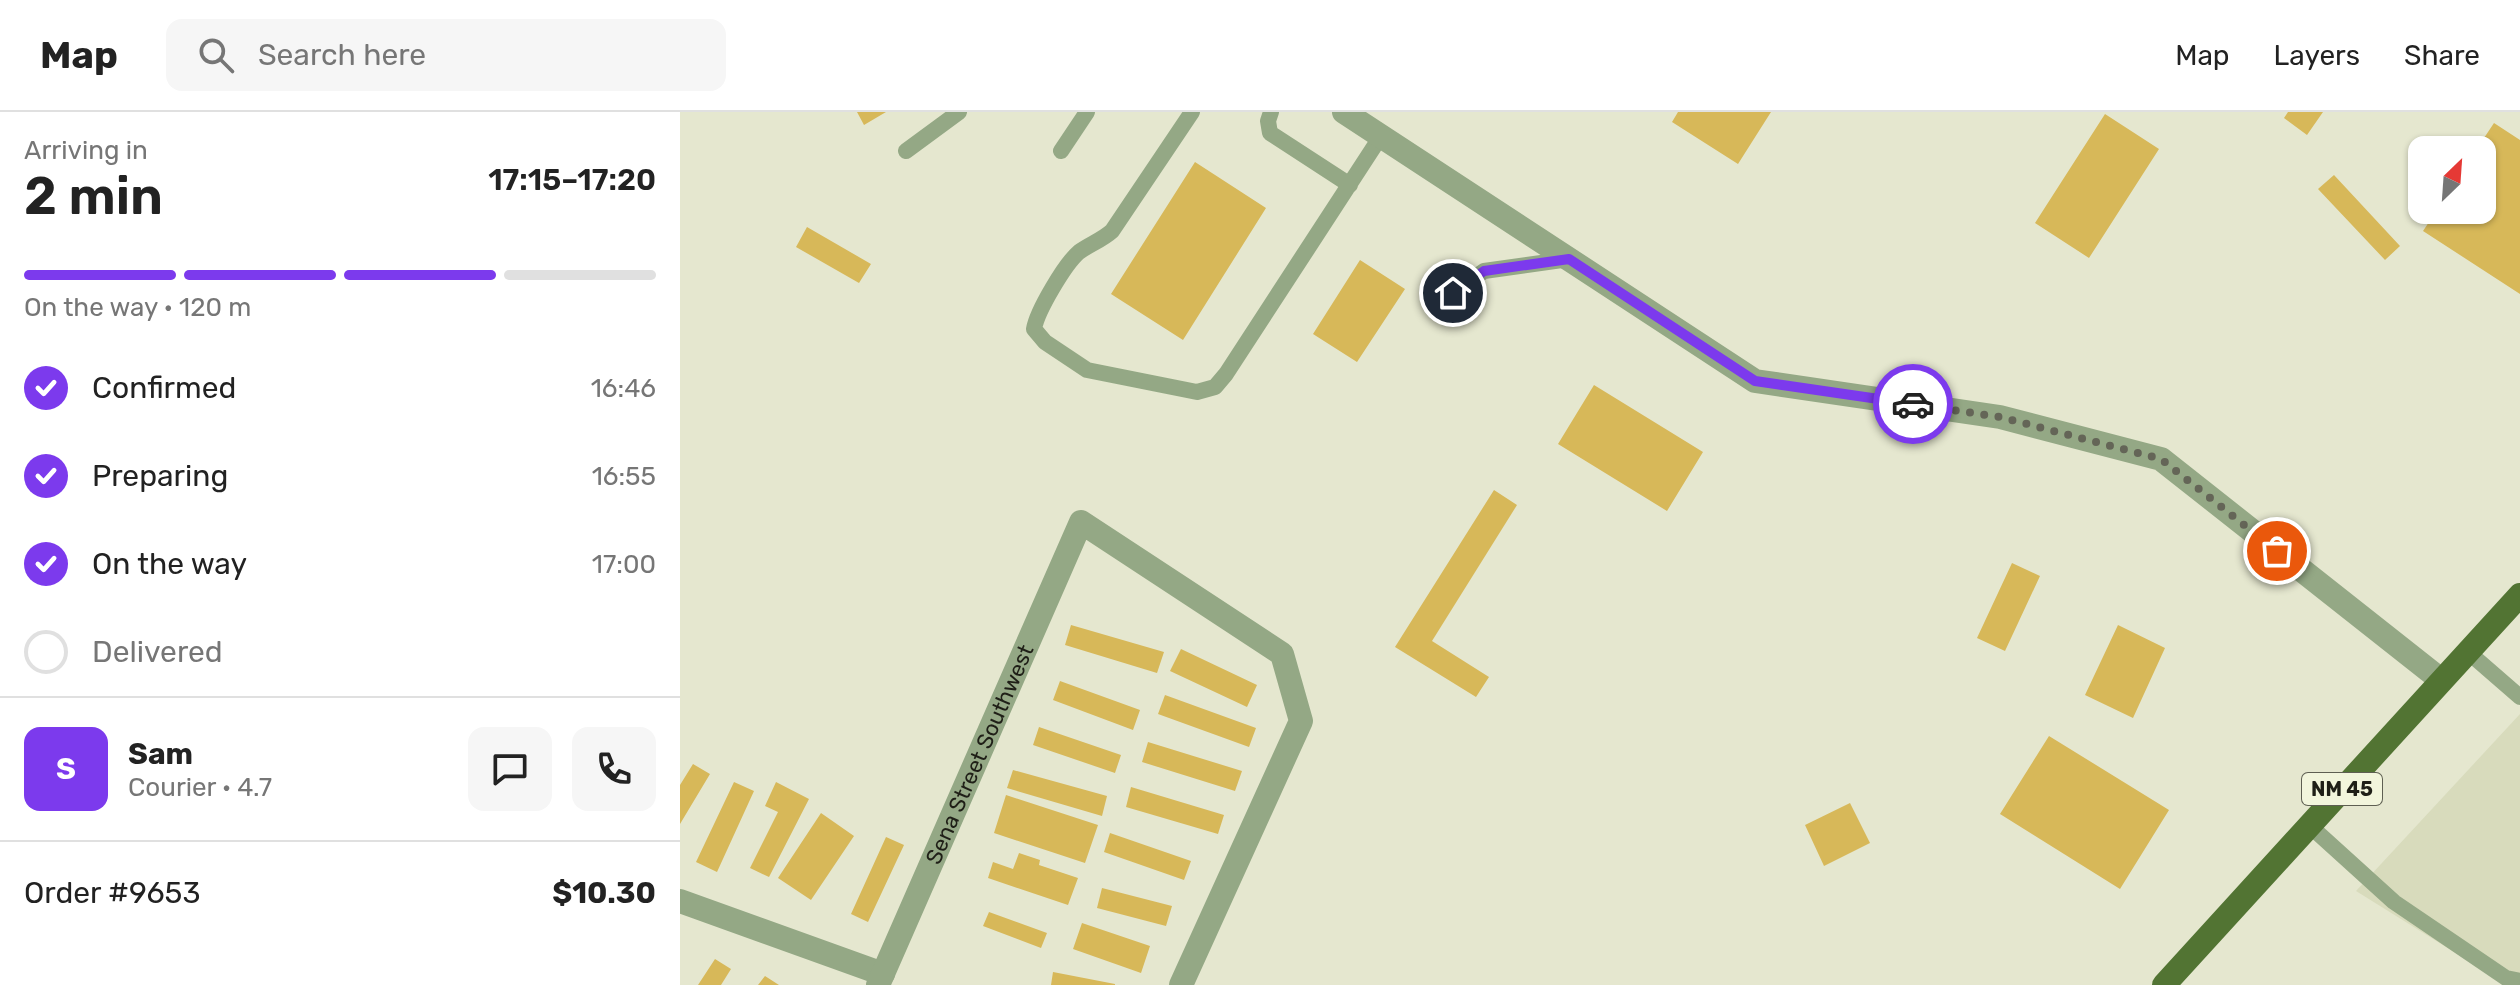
<!DOCTYPE html>
<html lang="en">
<head>
<meta charset="utf-8">
<style>
	:root { --surface:#fff; --page:#f6f6f6; --text:#222; --muted:#767676; --line:#e0e0e0; --accent:#7c3aed }
	body { margin:0; font-family:Rubik,sans-serif; background:var(--page); color:var(--text); height:100vh; display:flex; flex-direction:column; font-size:30px; white-space:nowrap }
	* { box-sizing:border-box; margin:0 }
	p { font-size:26px; color:var(--muted) }
	.icon { flex:none; width:44px; height:44px; fill:none; stroke:currentColor; stroke-width:2; stroke-linecap:round; stroke-linejoin:round }
	.map { position:relative; flex:1; overflow:hidden }
	.drawer { display:flex; flex-direction:column; background:var(--surface); width:680px }
	.drawer>* { flex:none }
	.needle { width:52px; rotate:25deg }
	.tools { position:absolute; left:1728px; top:24px; display:grid; gap:16px }
	.tools a { display:grid; place-items:center; width:88px; height:88px; border-radius:16px; background:var(--surface); box-shadow:0 2px 6px #0004; font-size:40px }
	.pin { position:absolute; display:grid; place-items:center; width:68px; height:68px; color:#fff; margin:-34px; border:4px solid #fff; border-radius:50%; box-shadow:0 2px 8px #0007 }
	.courier { position:absolute; display:grid; place-items:center; width:80px; height:80px; margin:-40px; border:6px solid #7c3aed; border-radius:50%; background:#fff; color:#222; box-shadow:0 2px 10px #0007 }
	.head em { font-style:normal; font-weight:600 }
	.head div { display:flex; flex-direction:column-reverse }
	.head { display:flex; align-items:center; justify-content:space-between; height:136px; padding:0 24px }
	h1 { font-size:52px; font-weight:600; line-height:60px }
	.bar { display:grid; grid-template-columns:repeat(4,1fr); gap:12px 8px; align-content:center; height:96px; padding:0 24px }
	.bar i { height:10px; border-radius:6px; background:var(--line) }
	.bar .active { background:var(--accent) }
	.bar p { grid-column:span 4 }
	.line { display:flex; align-items:center; gap:20px; padding:0 24px; border-top:2px solid var(--line) }
	.line div { flex:1 }
	.round { display:grid; place-items:center; flex:none; width:84px; height:84px; border-radius:16px; background:var(--page) }
	ol { padding:0 24px; list-style:none }
	li { display:flex; align-items:center; gap:24px; height:88px }
	li p { margin-inline-start:auto }
	li .icon { padding:8px; border-radius:50%; background:var(--accent); color:#fff; stroke-width:4 }
	li:last-child { color:var(--muted) }
	li i { width:44px; height:44px; border:4px solid var(--line); border-radius:50% }
	header { display:flex; align-items:center; gap:48px; box-sizing:border-box; height:112px; padding:0 40px; background:var(--surface); border-bottom:2px solid var(--line) }
	header strong { font-size:38px }
	nav { display:flex; gap:44px; margin-inline-start:auto; font-size:28px }
	.search { width:560px; height:72px; background:var(--page); display:flex; align-items:center; gap:20px; box-sizing:border-box; padding:0 28px; border-radius:16px; color:var(--muted); font-size:30px }
	main { display:flex; flex:1; min-height:0 }
	.map>svg:first-child { display:block }
</style>
</head>
<body>
<header>
<strong>Map</strong>
<div class="search"><svg class="icon" aria-label="search" viewBox="0 0 24 24"><circle cx="10" cy="10" r="6"/><path d="M15 15l6 6"/></svg>Search here</div>
<nav><a>Map</a><a>Layers</a><a>Share</a></nav>
</header>
<main>
<section class="drawer">
<div class="head"><div><h1>2 min</h1><p>Arriving in</p></div><em>17:15–17:20</em></div>
<div class="bar"><i class="active"></i><i class="active"></i><i class="active"></i><i></i><p>On the way · 120 m</p></div>
<ol>
<li><svg class="icon" aria-label="check" viewBox="0 0 24 24"><path d="M5 12l5 5 9-10"/></svg>Confirmed<p>16:46</p></li>
<li><svg class="icon" aria-label="check" viewBox="0 0 24 24"><path d="M5 12l5 5 9-10"/></svg>Preparing<p>16:55</p></li>
<li><svg class="icon" aria-label="check" viewBox="0 0 24 24"><path d="M5 12l5 5 9-10"/></svg>On the way<p>17:00</p></li>
<li><i></i>Delivered</li>
</ol>
<div class="line" style="height:144px"><b class="round" style="background:var(--accent);color:#fff">S</b><div><b>Sam</b><p>Courier · 4.7</p></div><a class="round"><svg class="icon" aria-label="chat" viewBox="0 0 24 24"><path d="M4 5h16v11H9l-5 4z"/></svg></a><a class="round"><svg class="icon" aria-label="phone" viewBox="0 0 24 24"><path d="M5 4h4l2 5-3 2q2 4 5 5l2-3 5 2v4C11 20 4 13 5 4z"/></svg></a></div>
<div class="line" style="height:104px"><div>Order #9653</div><b>$10.30</b></div>
</section>
<div class="map">
<svg width="1840" height="873" viewBox="0 0 1840 873">
	<rect width="100%" height="100%" fill="#e5e7cf"/>
	<path fill="#d8dbbc" d="M1840,602V873H1827L1676,779Z"/>
	<path fill="#d7b859" d="M177,0H206L184,13Z
		M998,0H1091L1058,52L992,10Z
		M1608,0H1643L1627,23L1604,6Z
		M1425,2L1479,37L1409,146L1355,111Z
		M1814,11L1840,28V182L1743,119L1757,98H1802V38H1796Z
		M515,50L586,96L503,228L431,182Z
		M1654,63L1720,134L1705,148L1638,77Z
		M127,115L191,152L179,171L116,135Z
		M680,148L725,177L677,250L633,222Z
		M914,273L1023,340L987,399L878,332Z
		M814,378L837,393L752,529L809,565L796,585L715,535Z
		M1332,451L1360,464L1325,539L1297,526Z
		M391,513L484,540L477,561L385,533Z
		M1438,513L1485,536L1453,606L1405,583Z
		M501,537L577,573L567,595L490,559Z
		M380,569L460,598L453,618L373,588Z
		M485,583L576,616L569,635L478,602Z
		M359,615L441,643L435,661L353,633Z
		M1369,624L1489,698L1440,777L1320,702Z
		M468,630L562,659L555,679L462,650Z
		M13,652L30,662L0,712V673Z
		M333,658L427,684L422,704L327,676Z
		M54,670L74,679L37,760L16,750Z
		M96,670L129,687L89,765L70,756L98,700L85,694Z
		M451,675L544,703L538,722L446,695Z
		M326,683L418,713L405,751L314,721Z
		M1170,691L1190,731L1144,754L1125,713Z
		M141,701L174,724L131,788L98,766Z
		M430,721L511,749L504,768L424,740Z
		M206,725L224,733L188,810L171,802Z
		M339,741L360,748L359,753L398,766L388,793L308,766L313,750L333,757Z
		M422,776L492,794L486,814L417,796Z
		M309,800L367,821L361,836L303,814Z
		M402,811L470,834L461,861L393,837Z
		M35,847L51,857L41,873H18Z
		M373,860L435,872V873H371Z
		M85,864L99,873H78Z"/>
	<g fill="none" stroke-linecap="round" stroke-linejoin="round">
		<path stroke="#94a885" stroke-width="16" d="M512,0L432,119C422,128 410,132 399,140C385,152 357,199 354,217L365,230L407,258L517,280L535,275L546,262L701,24
			M591,0L588,9L590,21L670,73
			M226,39L279,0
			M381,39L407,0
			M773,181L804,159L889,147
			M1787,539L1840,585
			M1629,713L1714,790L1826,866L1840,869"/>
		<g stroke="#94a885" stroke-width="24">
			<path d="M664,0L1075,269L1320,305L1481,347L1761,568"/>
			<path d="M0,789L203,862"/>
			<path id="s1" d="M198,873L401,410L602,542L621,609L501,873"/>
		</g>
		<path stroke="#527433" stroke-width="24" d="M1484,873L1840,483"/>
	</g>
	<g fill="none" stroke-linecap="round" stroke-linejoin="round">
		<path stroke="#646557" stroke-width="8" stroke-dasharray="0 14.4" d="M1233,292L1320,305L1481,347L1597,439"/>
		<path stroke="#7c3aed" stroke-width="10" d="M773,181L804,159L889,147L1075,269L1233,292"/>
	</g>
	<g text-anchor="middle" stroke-width="8" stroke-linejoin="round" paint-order="stroke">
		<rect fill="#f2f5dc" stroke="#5e5f52" stroke-width="2" x="1622" y="661" width="80" height="32" rx="6"/>
		<g font-size="20" font-weight="bold" fill="#1f1f17">
			<text x="1662" y="684">NM 45</text>
		</g>
		<g font-size="22" fill="#1f1f17" stroke="#f2f5dc">
			<text dy="8" stroke="none"><textPath href="#s1" startOffset="252">Sena Street Southwest</textPath></text>
		</g>
	</g>
</svg>
<div class="tools">
<a><svg class="needle" viewBox="-14 -14 28 28"><path d="M0-13l5 13h-10z" fill="#e53935"/><path d="M0 13l5-13h-10z" fill="#767676"/></svg></a>
</div>
<div class="pin" style="left:1597px;top:439px;background:#ea580c"><svg class="icon" aria-label="bag" viewBox="0 0 24 24"><path d="M5 8h14l-1 12H6zM9 8a3 3 0 0 1 6 0"/></svg></div>
<div class="pin" style="left:773px;top:181px;background:#1f2937"><svg class="icon" aria-label="home" viewBox="0 0 24 24"><path d="M3 11l9-7 9 7M6 9v11h12V9"/></svg></div>
<div class="courier" style="left:1233px;top:292px"><svg class="icon" aria-label="car" viewBox="0 0 24 24"><path d="M5 17H2v-5l4-1 3-4h7l3 4 3 1v5h-3M9 17h6M6 11h13"/><circle cx="7" cy="17" r="2"/><circle cx="17" cy="17" r="2"/></svg></div>
</div>
</main>
</body>
</html>
